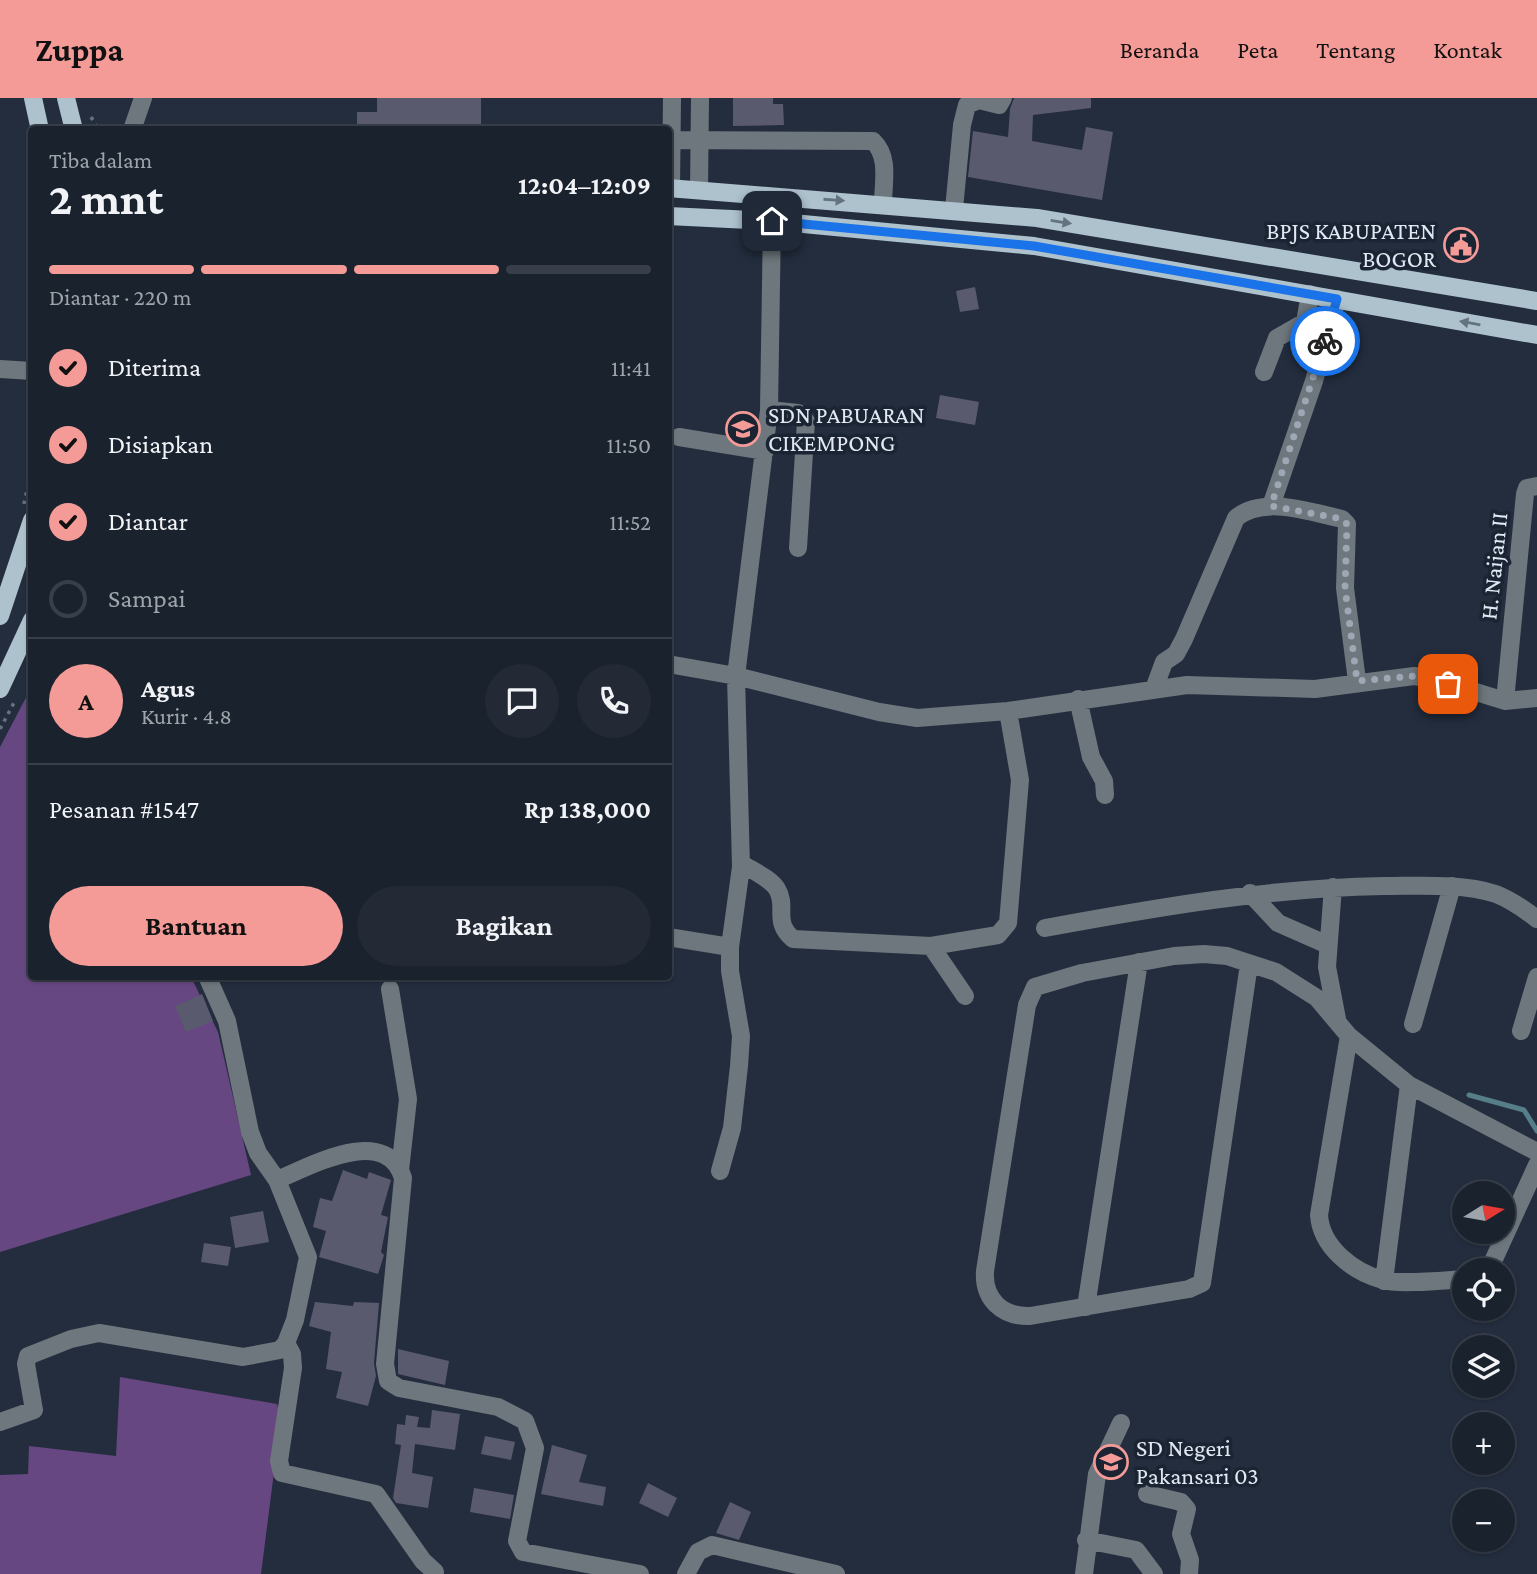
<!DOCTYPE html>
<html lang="id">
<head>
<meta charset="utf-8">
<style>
	:root { --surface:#1a222e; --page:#232a36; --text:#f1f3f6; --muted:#9fa4aa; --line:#383f4a; --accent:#f59b97 }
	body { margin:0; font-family:"Crimson Pro",serif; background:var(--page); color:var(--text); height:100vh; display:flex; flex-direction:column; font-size:26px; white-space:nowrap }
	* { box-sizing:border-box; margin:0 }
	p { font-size:23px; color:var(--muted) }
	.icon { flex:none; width:38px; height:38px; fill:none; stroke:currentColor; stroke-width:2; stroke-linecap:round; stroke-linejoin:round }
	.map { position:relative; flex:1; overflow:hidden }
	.side { position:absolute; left:28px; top:28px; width:644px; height:854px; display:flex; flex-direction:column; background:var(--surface); border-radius:7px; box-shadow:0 2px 5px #0004,0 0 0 2px var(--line) }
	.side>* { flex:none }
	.needle { width:46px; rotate:79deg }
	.tools { position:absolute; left:1452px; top:1083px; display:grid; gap:14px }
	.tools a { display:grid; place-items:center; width:63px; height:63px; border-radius:50%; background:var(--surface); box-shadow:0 2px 5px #0004,0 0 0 2px var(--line); font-size:35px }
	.pin { position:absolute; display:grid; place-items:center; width:60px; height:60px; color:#fff; margin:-30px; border-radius:14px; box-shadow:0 4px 10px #0006 }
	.courier { position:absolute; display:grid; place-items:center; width:70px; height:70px; margin:-35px; border:5px solid #1a73e8; border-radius:50%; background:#fff; color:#222; box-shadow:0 2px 9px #0007 }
	.summary em { font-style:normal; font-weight:700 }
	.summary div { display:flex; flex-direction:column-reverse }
	.summary { display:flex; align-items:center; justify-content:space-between; height:119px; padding:0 21px }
	h1 { font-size:46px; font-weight:700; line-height:52px }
	.bar { display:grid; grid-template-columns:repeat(4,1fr); gap:10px 7px; align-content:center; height:84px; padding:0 21px }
	.bar i { height:9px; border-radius:5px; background:var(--line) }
	.bar .current { background:var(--accent) }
	.bar p { grid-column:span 4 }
	.line { display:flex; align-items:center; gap:18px; padding:0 21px; border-top:2px solid var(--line) }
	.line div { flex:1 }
	.round { display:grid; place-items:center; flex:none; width:74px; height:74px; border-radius:37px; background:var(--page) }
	ol { padding:0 21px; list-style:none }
	li { display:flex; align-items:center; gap:21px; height:77px }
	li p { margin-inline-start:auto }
	li .icon { padding:7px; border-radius:50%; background:var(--accent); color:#111; stroke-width:4 }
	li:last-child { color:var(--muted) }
	li i { width:38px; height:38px; border:4px solid var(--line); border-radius:50% }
	.primary-button { display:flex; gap:14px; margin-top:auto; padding:14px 21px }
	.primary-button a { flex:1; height:80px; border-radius:42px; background:var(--accent); color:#111; font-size:28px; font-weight:700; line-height:80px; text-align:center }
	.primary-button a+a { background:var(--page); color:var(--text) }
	header { display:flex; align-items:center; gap:42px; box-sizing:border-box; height:98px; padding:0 35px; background:var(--accent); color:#111 }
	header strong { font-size:33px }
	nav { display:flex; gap:38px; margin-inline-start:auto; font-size:24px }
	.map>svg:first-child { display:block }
</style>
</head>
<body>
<header>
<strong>Zuppa</strong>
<nav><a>Beranda</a><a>Peta</a><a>Tentang</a><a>Kontak</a></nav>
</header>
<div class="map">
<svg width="1537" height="1476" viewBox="0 0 1537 1476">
	<rect width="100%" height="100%" fill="#232d3e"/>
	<path fill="#674781" d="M31,590L32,878L191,879L218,934L251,1077L0,1154V649Z
		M120,1279L277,1306L281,1319L261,1476H0V1377L28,1376L29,1348L116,1358Z"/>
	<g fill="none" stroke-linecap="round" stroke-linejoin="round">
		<path stroke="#557e88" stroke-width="5" d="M1469,997L1524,1012L1537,1033"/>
	</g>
	<path fill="#5a5a6f" d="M377,0H481V32H357V14H377Z
		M733,0H773V6H783L784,27L733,28Z
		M1014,0H1091V10L1033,17L1032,43L1082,52L1086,29L1113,34L1102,102L968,79L973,33L1008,39L1010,11Z
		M975,189L979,211L960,214L956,193Z
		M940,297L979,304L975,327L936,320Z
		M202,896L213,923L186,934L175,908Z
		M343,1072L367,1081L369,1074L391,1082L381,1117L388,1119L381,1154L384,1157L378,1176L319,1159L326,1133L313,1129L320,1100L332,1103Z
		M263,1113L269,1144L235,1150L230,1119Z
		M204,1145L231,1149L228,1168L201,1164Z
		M315,1204L353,1208L354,1204L379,1205L374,1265L376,1278L368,1308L336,1300L342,1274L326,1271L331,1234L309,1228Z
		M398,1251L449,1263L445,1287L398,1276Z
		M432,1312L460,1316L455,1352L415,1346L412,1375L433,1379L428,1410L396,1405L393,1400L401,1347L395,1346L397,1326L405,1327L406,1317L419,1319L417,1329L430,1330Z
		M485,1338L515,1344L511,1362L481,1356Z
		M552,1347L587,1357L579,1384L606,1389L603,1408L541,1396Z
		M648,1385L677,1400L668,1419L639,1405Z
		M474,1390L514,1397L510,1421L470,1414Z
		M730,1404L751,1414L739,1442L716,1435Z"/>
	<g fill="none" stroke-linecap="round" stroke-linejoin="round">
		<path stroke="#67707f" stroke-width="3.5" stroke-dasharray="3.5 5" stroke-linecap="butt" d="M91,19L99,32
			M24,406L32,367
			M0,631L16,601"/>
		<path stroke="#6e777d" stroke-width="18" d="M132,32L143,0
			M668,42L873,43C890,59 883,85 883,106
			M671,90L672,0
			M699,92L700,0
			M954,111L962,27L967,7L979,2L999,7L1003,0
			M0,271L32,273
			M1264,274L1277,240L1305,224L1310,196
			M769,312L798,315L806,323L798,450
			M679,339L765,353
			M1271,408L1314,283L1337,201
			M668,566L736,578L879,614L917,620L1008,613L1187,587L1315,591L1414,578L1434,581L1505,603L1537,600
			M1154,591L1164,564L1176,556L1184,541L1236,420C1263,397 1310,414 1342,421L1347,426L1345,490L1357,583
			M1078,601L1091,659L1104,683L1105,697
			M1505,603L1525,396L1527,390L1537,388
			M741,765C751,772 770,780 777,791C788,809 772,823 793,841L931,848L998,837L1008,825L1020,682L1008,613
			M1333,789L1327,869L1337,921
			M1250,795L1278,825L1328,847
			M1045,830C1159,809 1269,790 1384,788C1421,788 1460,785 1496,796C1511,802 1524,811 1537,821
			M668,839L730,849
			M931,848L965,898
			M1249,866L1202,1185L1189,1191L1030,1218C1003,1219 983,1202 985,1173L1027,907L1035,889L1082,875L1174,858L1204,856L1227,858L1276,874L1317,900L1349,938L1409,987L1537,1054
			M390,891L408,1001L400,1072
			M1413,926L1452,788
			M1521,933L1537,879
			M1349,938L1319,1117C1321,1149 1353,1174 1383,1182C1399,1187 1447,1182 1465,1181
			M720,1073L732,1030L739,968L741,938L730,873V849L741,769L736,578L769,312L772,123
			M277,1082C309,1069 386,1025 403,1080L385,1266L388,1283L399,1290L498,1309L525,1323L535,1350L517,1443L523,1454L640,1476
			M1489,1172L1537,1067
			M1384,1183L1409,987
			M1086,1209L1139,864
			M286,1245L292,1256L293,1270L279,1363L282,1375L376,1396L423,1463L435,1474
			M0,1324L34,1312L26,1266L28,1258L71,1241L99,1235L243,1259L280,1252L286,1245L295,1222L308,1159L277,1082L258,1055L250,1034L227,923L207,878
			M1147,1396L1181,1404L1187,1411L1181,1436L1190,1462L1189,1476
			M1086,1442L1136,1452L1154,1476
			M686,1476L698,1454L712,1447L836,1476
			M1084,1476L1097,1376L1121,1325"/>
		<path stroke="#aec2ce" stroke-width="18" d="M33,0L40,32
			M66,0L74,32
			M668,90L1037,120L1537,203
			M668,118L772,123L1034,148L1537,237
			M0,518L32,422
			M0,591L32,522"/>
	</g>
	<defs><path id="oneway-solid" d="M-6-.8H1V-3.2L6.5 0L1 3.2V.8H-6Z" transform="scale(1.75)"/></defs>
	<g fill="#647380">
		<use href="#oneway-solid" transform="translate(834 102) rotate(4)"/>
		<use href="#oneway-solid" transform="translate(1061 124) rotate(9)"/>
		<use href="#oneway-solid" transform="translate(1470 225) rotate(-170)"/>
	</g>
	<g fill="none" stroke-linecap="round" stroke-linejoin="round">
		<path stroke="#9ea7b4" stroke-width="7" stroke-dasharray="0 12.6" d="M1325,243L1271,408L1342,421L1347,426L1345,490L1357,583L1414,578L1448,586"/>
		<path stroke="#1a73e8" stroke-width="9" d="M772,123L1034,148L1337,201L1325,243"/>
	</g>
	<defs>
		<g id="civic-ring" transform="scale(1.75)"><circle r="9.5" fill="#1a2433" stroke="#f59b97" stroke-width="1.5"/><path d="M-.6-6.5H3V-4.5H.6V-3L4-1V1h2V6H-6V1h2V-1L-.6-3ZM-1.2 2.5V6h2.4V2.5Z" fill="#f59b97"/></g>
		<g id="school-ring" transform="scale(1.75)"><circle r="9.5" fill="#1a2433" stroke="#f59b97" stroke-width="1.5"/><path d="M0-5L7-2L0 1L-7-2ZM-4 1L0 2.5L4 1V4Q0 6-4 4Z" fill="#f59b97"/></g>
	</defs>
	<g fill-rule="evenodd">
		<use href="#civic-ring" x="1461" y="147"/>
		<use href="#school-ring" x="743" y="331"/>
		<use href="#school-ring" x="1111" y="1364"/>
	</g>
	<g text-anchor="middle" stroke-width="7" stroke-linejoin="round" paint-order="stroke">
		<g font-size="24" fill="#e1e8f3" stroke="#1a2433" text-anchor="start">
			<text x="1436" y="141" text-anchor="end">BPJS KABUPATEN<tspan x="1436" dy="28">BOGOR</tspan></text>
			<text x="768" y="325">SDN PABUARAN<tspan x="768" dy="28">CIKEMPONG</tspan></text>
			<text x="1136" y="1358">SD Negeri<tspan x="1136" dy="28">Pakansari 03</tspan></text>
		</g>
		<g font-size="24" fill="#e1e8f3" stroke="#1a2433">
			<text transform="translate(1494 468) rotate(-84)" y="8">H. Naijan II</text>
		</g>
	</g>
</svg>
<div class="tools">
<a><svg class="needle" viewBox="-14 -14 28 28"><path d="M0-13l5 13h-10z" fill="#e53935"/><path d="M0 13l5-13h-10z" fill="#9fa4aa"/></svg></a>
<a><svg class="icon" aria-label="locate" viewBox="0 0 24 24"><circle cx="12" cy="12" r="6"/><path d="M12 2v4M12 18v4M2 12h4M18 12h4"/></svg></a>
<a><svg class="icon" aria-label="layers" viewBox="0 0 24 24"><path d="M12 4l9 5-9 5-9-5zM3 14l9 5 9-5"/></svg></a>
<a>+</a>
<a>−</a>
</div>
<div class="pin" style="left:1448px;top:586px;background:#ea580c"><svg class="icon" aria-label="bag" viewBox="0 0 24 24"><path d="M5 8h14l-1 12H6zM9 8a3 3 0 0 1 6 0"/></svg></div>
<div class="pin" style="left:772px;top:123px;background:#1f2937"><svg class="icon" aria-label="home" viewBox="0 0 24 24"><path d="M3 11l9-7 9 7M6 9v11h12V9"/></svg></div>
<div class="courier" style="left:1325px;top:243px"><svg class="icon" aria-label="bike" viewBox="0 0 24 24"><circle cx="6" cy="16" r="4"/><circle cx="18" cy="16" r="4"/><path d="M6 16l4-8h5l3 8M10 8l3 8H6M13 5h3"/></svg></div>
<section class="side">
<div class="summary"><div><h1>2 mnt</h1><p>Tiba dalam</p></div><em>12:04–12:09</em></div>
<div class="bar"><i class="current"></i><i class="current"></i><i class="current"></i><i></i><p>Diantar · 220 m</p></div>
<ol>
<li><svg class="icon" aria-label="check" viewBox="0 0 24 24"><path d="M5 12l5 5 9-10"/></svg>Diterima<p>11:41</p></li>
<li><svg class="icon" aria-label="check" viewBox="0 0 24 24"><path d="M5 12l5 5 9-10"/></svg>Disiapkan<p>11:50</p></li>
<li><svg class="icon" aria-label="check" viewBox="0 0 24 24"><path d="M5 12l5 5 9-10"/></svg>Diantar<p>11:52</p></li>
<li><i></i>Sampai</li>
</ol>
<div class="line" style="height:126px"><b class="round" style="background:var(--accent);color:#111">A</b><div><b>Agus</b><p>Kurir · 4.8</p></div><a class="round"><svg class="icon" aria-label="chat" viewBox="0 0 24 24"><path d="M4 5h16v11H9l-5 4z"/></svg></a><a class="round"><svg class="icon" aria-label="phone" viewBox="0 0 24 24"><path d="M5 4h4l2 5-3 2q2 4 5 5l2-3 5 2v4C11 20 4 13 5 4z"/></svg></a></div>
<div class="line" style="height:91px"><div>Pesanan #1547</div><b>Rp 138,000</b></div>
<div class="primary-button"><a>Bantuan</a><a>Bagikan</a></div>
</section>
</div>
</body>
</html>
